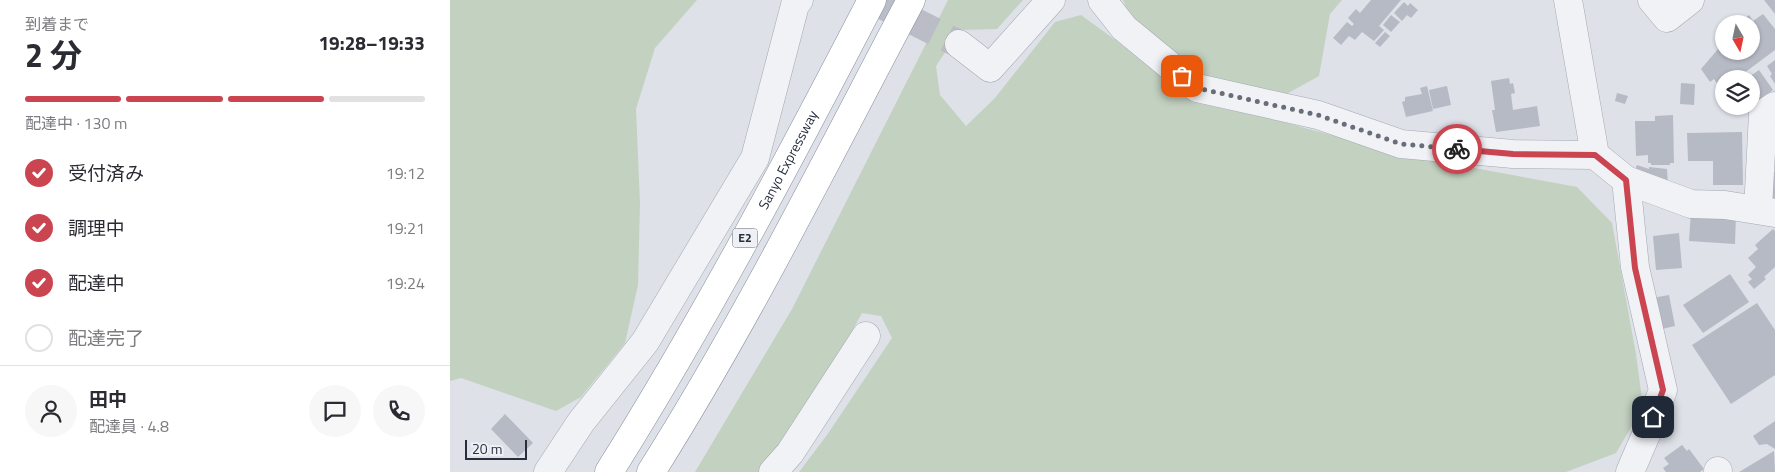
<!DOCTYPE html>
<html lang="ja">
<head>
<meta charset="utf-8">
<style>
	:root { --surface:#fff; --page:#f7f7f7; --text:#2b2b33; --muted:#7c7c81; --line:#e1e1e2; --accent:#cb4550 }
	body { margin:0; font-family:"Titillium Web","Noto Sans JP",sans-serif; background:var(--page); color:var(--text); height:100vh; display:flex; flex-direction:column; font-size:19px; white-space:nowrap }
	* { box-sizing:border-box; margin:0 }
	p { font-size:16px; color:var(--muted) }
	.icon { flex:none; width:28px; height:28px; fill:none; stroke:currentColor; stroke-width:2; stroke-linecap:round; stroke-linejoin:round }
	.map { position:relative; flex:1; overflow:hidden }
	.drawer { display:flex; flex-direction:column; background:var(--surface); width:450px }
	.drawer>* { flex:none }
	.needle { width:32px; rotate:171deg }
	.buttons { position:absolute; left:1265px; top:15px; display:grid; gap:10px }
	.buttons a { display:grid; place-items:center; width:45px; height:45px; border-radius:50%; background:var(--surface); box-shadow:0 1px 4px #0004; font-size:25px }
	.scale { position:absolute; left:15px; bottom:12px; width:62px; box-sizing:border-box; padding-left:5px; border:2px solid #282e3e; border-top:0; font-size:14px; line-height:18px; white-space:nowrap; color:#282e3e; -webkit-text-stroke:4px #eef0f5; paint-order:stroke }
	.pin { position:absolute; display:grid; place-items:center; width:42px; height:42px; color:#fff; margin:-21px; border-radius:10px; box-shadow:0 2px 8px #0006 }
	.courier { position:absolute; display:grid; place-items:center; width:50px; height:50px; margin:-25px; border:4px solid #cb4550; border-radius:50%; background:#fff; color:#222; box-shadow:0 1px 6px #0007 }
	.overview em { font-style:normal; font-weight:700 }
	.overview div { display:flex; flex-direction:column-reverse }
	.overview { display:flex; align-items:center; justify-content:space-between; height:85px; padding:0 25px }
	h1 { font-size:32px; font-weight:700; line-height:38px }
	.bar { display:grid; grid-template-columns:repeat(4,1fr); gap:8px 5px; align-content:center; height:60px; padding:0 25px }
	.bar i { height:6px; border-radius:4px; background:var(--line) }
	.bar .on { background:var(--accent) }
	.bar p { grid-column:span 4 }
	.line { display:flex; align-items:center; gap:12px; padding:0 25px; border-top:1px solid var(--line) }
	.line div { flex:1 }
	.round { display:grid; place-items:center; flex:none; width:52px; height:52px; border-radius:26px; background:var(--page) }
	ol { padding:0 25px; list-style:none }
	li { display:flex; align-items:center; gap:15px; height:55px }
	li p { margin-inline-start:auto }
	li .icon { padding:5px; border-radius:50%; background:var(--accent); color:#fff; stroke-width:4 }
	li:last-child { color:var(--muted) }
	li i { width:28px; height:28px; border:2px solid var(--line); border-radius:50% }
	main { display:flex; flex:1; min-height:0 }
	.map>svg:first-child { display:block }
</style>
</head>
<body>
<main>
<section class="drawer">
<div class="overview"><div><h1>2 分</h1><p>到着まで</p></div><em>19:28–19:33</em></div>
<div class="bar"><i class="on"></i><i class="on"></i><i class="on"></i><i></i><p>配達中 · 130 m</p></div>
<ol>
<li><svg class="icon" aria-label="check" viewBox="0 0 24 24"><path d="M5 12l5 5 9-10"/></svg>受付済み<p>19:12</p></li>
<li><svg class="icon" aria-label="check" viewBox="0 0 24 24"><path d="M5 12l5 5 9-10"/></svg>調理中<p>19:21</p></li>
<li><svg class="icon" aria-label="check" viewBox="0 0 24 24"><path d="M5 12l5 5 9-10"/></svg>配達中<p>19:24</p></li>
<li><i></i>配達完了</li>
</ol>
<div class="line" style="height:90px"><a class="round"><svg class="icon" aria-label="person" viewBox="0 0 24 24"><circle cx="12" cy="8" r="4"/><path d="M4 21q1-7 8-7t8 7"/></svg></a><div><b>田中</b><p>配達員 · 4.8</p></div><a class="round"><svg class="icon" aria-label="chat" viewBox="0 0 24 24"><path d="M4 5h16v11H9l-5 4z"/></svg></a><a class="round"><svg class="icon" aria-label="phone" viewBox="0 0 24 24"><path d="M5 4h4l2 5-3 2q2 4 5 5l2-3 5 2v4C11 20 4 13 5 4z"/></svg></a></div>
</section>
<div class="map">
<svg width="1325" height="472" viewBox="0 0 1325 472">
	<rect width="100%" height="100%" fill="#dee1e8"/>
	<path fill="#c3d1c0" d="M0,0H247L205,48L186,109L190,204L188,285L175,343L131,397L106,411L11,378L0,381Z
		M498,0H573L547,29L510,30L486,66L490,95L516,126L545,98L605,22L631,15L664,39L742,102L822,119L954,155L1127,187L1162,223L1186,354L1193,407L1166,453L1116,472H349L377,435L442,338L431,316L412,313L357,413L311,472H245L342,309Z
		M673,0H892L880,14L869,76L831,97L749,76L681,20Z"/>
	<path fill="#b6bac4" d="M921,0H951L929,26L934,30L924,41L912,32L905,40L899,36L891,45L883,38L897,22L902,26L904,24L898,18L906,9L910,13Z
		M1314,0H1325V14Z
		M954,2L958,6L960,3L968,10L961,18L957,15L952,21L944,13Z
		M1313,14L1325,29V50L1286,79H1274V88L1271,89L1264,79L1260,82L1251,69L1274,42V51H1301V24H1288L1299,15L1303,21Z
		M941,15L950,22L941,32L933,25Z
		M935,32L940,36L930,47L925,43Z
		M1325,60V84L1320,76L1322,74L1317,66Z
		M1309,70L1323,90L1308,101L1303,108L1301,106V79H1296Z
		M1059,78L1060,84L1063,83L1065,93L1061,94L1063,110L1087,106L1090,126L1046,132L1042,110H1045L1041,81Z
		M1231,83L1245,84L1244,105L1230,104Z
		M977,86L983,111L956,117L952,102L955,101V97L972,94L970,88Z
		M997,86L1001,105L983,109L979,90Z
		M1167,93L1178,96L1175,104L1165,101Z
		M1223,115L1224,163H1220V165H1201V163H1198V155L1186,156L1185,121H1205V116Z
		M1292,132L1293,185H1263V161H1238L1237,133Z
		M1187,165L1199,169V167L1217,169L1218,185L1184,172Z
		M1320,172H1325V199H1321Z
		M1241,211L1286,214L1285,244L1239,241Z
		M1323,229L1325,231V267L1314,277L1316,279L1304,289L1298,282L1302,279L1298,275L1306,267L1298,258L1308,249L1305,245Z
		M1229,233L1232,268L1206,270L1203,236Z
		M1280,274L1299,302L1253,333L1233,305Z
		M1219,295L1225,326L1203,331L1197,299Z
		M1307,303L1325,330V375L1281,404L1242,345Z
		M55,414L83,443L68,457L41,429Z
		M1325,421V449L1317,444L1309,445L1303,436Z
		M1232,445L1237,451L1239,449L1254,469L1250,472H1216L1213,468L1219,464L1214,458Z
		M1324,451L1325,472H1289Z"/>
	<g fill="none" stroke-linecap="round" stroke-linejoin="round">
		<path stroke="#babdc6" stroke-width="28" stroke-dasharray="28 14" stroke-linecap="butt" d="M422,0L509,44"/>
		<g stroke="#a4a8b2" stroke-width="29">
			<path id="minor" d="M652,0L674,28L747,88L868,115L951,144L1063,154L1145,155L1176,180L1241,204L1275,205L1325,213
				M1118,0L1145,155
				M1202,0L1217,18L1240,0
				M509,44L540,68L601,0
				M1176,180L1185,267L1213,390L1198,430L1180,472
				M1308,210L1313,114L1325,106
				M1268,471V472
				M98,472L131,422L195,342L305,158L345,5L349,0
				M323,472L340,453L416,336"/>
		</g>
		<g stroke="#868e9e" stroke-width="29">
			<g id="highway">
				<path id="s1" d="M159,472C255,319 339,160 422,0"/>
				<path d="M201,472C297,320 377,159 461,0"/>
			</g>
		</g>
		<use href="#minor" stroke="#f1f2f6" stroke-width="28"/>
		<use href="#highway" stroke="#fff" stroke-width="28"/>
	</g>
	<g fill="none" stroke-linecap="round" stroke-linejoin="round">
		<path stroke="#686d7a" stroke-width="5" stroke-dasharray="0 9" d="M732,76L747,88L868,115L951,144L1007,149"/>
		<path stroke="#cb4550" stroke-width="6" d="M1007,149L1063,154L1145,155L1176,180L1185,268L1213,390L1203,417"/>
	</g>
	<g text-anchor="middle" stroke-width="4" stroke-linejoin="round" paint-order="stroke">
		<rect fill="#eef0f5" stroke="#636875" stroke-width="1" x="282.5" y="228.5" width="25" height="19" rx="4"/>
		<g font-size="12" font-weight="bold" fill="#282e3e">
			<text x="295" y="242">E2</text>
		</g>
		<g font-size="14" fill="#282e3e" stroke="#eef0f5">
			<text dy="5" stroke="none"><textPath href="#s1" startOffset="360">Sanyo Expressway</textPath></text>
		</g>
	</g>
</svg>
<div class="buttons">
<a><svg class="needle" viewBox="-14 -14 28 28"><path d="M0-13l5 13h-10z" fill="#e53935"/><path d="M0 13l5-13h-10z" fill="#7c7c81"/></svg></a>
<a><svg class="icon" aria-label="layers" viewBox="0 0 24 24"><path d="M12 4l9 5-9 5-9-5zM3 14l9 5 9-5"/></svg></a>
</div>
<div class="scale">20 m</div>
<div class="pin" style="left:732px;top:76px;background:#ea580c"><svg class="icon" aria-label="bag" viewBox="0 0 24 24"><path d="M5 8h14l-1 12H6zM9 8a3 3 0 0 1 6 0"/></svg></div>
<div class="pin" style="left:1203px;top:417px;background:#1f2937"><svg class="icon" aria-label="home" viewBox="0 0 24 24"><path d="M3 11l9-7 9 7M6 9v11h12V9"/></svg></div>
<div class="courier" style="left:1007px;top:149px"><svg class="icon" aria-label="bike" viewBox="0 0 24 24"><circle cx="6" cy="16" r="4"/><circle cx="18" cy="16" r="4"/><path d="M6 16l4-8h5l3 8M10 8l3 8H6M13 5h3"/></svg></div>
</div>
</main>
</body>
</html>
